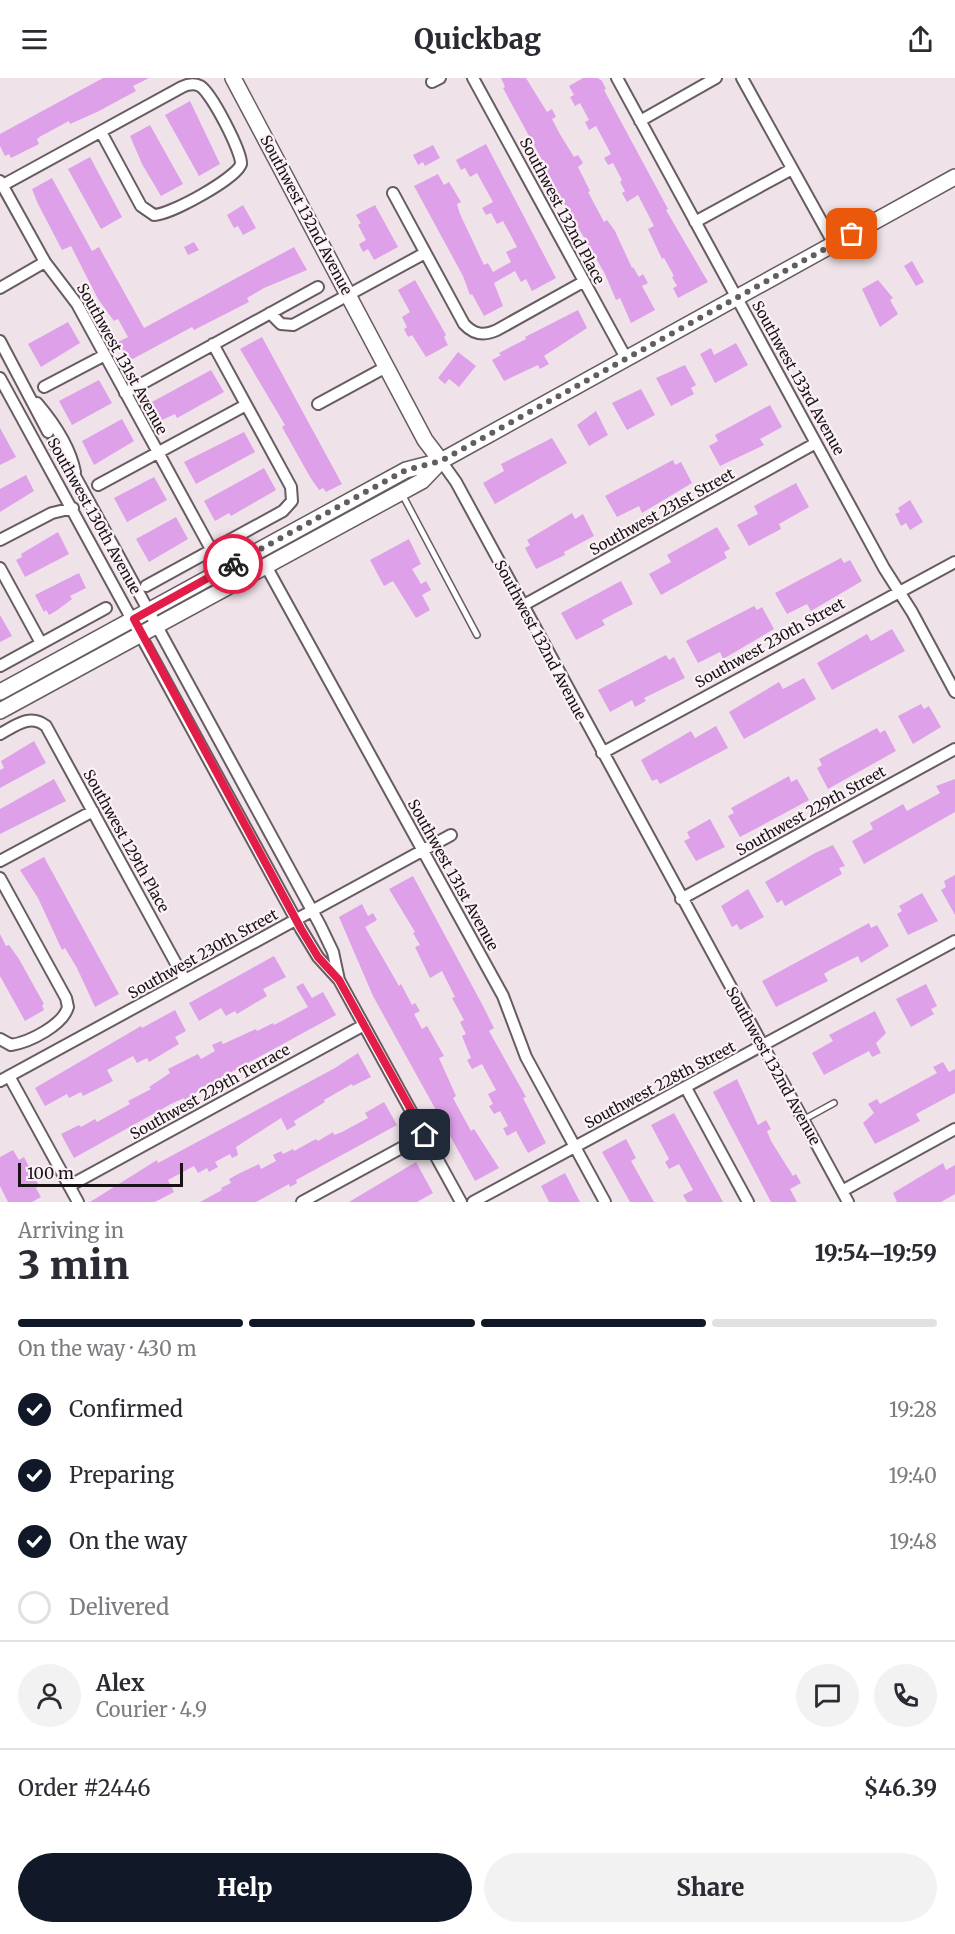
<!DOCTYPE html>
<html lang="en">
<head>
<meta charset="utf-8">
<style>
	:root { --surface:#fff; --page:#f2f2f3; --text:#2b2b33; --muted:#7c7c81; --line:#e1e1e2; --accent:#111827 }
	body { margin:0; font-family:Merriweather,serif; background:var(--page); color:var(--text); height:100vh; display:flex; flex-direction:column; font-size:22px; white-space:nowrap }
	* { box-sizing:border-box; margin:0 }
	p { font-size:20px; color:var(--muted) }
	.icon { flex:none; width:33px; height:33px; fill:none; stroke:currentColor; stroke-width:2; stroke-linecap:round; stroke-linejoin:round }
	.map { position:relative; height:1124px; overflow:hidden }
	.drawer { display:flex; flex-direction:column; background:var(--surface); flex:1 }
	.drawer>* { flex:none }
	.scale { position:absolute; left:18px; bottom:15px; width:165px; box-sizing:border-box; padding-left:6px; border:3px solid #181416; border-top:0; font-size:16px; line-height:21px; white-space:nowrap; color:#181416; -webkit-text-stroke:4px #fcf1f7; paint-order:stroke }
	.pin { position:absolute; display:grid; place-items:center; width:51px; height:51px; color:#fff; margin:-26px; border-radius:12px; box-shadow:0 3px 9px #0006 }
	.courier { position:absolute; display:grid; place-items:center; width:60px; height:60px; margin:-30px; border:4px solid #e11d48; border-radius:50%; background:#fff; color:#222; box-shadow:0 2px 8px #0007 }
	.overview em { font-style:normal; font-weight:800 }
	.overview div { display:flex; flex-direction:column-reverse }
	.overview { display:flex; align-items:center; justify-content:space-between; height:102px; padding:0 18px }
	h1 { font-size:39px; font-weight:800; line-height:45px }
	.bar { display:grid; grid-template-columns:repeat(4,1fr); gap:9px 6px; align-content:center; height:72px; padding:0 18px }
	.bar i { height:8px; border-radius:4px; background:var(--line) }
	.bar .selected { background:var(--accent) }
	.bar p { grid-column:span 4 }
	.line { display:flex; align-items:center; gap:15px; padding:0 18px; border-top:2px solid var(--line) }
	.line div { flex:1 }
	.round { display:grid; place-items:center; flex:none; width:63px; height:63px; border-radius:32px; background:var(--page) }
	ol { padding:0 18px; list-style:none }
	li { display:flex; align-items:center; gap:18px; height:66px }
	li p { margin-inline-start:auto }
	li .icon { padding:6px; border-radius:50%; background:var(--accent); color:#fff; stroke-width:4 }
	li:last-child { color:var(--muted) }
	li i { width:33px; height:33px; border:3px solid var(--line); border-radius:50% }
	.action { display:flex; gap:12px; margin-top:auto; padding:12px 18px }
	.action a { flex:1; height:69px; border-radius:36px; background:var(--accent); color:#fff; font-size:24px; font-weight:800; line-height:69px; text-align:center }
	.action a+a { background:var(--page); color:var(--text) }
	header { display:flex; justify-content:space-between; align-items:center; height:78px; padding:0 18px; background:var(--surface); font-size:27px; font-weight:800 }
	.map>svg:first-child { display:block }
</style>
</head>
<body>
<header><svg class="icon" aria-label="menu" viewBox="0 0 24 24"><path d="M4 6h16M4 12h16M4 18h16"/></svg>Quickbag<svg class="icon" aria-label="share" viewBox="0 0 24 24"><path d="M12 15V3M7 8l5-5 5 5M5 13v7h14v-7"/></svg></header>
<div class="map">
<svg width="955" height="1124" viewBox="0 0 955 1124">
	<rect width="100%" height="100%" fill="#efe3e9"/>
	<path fill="#dea0e9" d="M103,0H149L133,8L136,13L97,34L70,46L69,43L41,58L37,61L39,66L11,80L9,76L5,78L0,68V56Z
		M501,0H526L547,34L552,31L556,39L552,41L561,58L574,79L578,77L583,85L578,89L590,113L588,114L604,144L607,142L615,153L632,190L633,189L639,199L643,196L648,205L642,208L655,232L631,245L620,220L616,222L605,196L546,94L548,93L503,10L505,9Z
		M583,0H598L602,3L606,11L604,12L668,131L666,132L708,204L678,220L673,210L677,208L672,199L674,198L664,180L662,181L648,151L654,148L638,117L627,124L622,115L625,113L620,104L622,102L613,85L608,87L604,80L611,76L596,48L589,52L585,44L589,42L580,25L575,28L570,19L574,17L569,8Z
		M190,23L220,86L199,98L165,37Z
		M150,47L183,106L161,118L142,86L130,58Z
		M486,66L556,200L532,213L526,201L521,204L515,193L494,205L503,228L484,238L472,216L470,217L463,198L414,108L438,96L444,107L449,104L461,124L457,126L460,136L484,187L488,185L493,194L511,184L506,174L517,169L503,143L497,146L491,135L486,137L482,130L493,124L477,95L470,99L465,90L461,92L456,82Z
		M433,67L440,80L425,88L423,84L418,87L413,77Z
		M90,79L122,139L101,151L68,91Z
		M52,100L92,173L99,169L144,250L294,169L307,192L264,210L247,220L249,224L194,252L192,249L129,283L118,264L128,259L118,241L114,243L98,221L71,168L62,172L38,126L32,111Z
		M243,127L256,150L243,157L238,148L234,150L227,137Z
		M375,127L398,169L374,182L368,171L363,174L359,166L366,162L358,147L361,145L356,137Z
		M194,164L199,172L188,177L184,169Z
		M912,183L924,204L916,208L904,188Z
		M415,202L446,257L444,259L448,267L426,279L412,257L408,259L404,251L407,249L402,239L410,234L398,212Z
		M878,202L893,220L890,222L898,236L880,249L862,211Z
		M578,232L587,250L544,278L549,286L540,291L538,287L504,303L492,282L501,277L499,275L526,261L525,259Z
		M68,244L80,265L41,289L28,266Z
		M262,259L342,406L326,414L323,410L319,412L310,399L282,349L285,347L240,271Z
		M736,265L748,287L715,305L700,276L711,270L714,277Z
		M458,274L476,288L459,309L449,301L445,306L438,300Z
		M685,287L696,307L691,310L694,316L671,328L656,300Z
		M211,292L224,314L177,340L175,336L160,343L150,325Z
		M99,302L112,325L72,347L59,323Z
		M641,311L655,337L627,352L612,325Z
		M770,327L782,349L760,361L764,367L720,388L709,368L718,363L715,357Z
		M596,333L608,357L589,368L577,347Z
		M122,341L134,363L94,387L82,363Z
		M0,350L16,379L0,387Z
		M244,354L255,374L196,406L184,384Z
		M552,360L567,385L495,426L483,405L504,393L501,386Z
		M673,382L675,387L681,384L692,405L642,435L639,428L617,439L605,418Z
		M264,390L276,412L231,438L229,435L215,443L204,423Z
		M26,397L34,413L0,434V411Z
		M154,399L167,422L127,444L114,420Z
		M796,405L809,429L779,446L781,451L749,468L737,447L758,436L754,428Z
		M910,422L923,444L910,452L906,445L901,448L895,436L900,434L898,430Z
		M572,435L575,441L583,436L594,458L564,474L565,477L536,491L525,470L530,467L527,462Z
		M176,439L188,461L149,484L136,461Z
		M717,449L730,471L724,474L727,480L661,517L649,496L671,484L667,477Z
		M58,454L69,476L25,499L16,482L22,479L21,476Z
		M409,461L421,486L412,491L421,506L426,503L431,512L422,517L430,532L416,540L393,503L384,508L370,482Z
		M841,480L844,485L850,482L862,503L811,533L807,526L787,536L775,515Z
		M79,495L86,510L70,518L72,521L56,533L49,537L46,532L44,534L35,517Z
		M621,503L633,526L602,542L605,547L576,562L561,535Z
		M754,528L757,532L762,529L774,551L723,581L720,574L698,585L686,563Z
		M0,537L12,558L0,564Z
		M892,551L905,573L832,612L817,585L867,556L871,563Z
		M666,577L669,582L674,579L685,600L644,620L646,623L635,629L632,622L610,634L598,612Z
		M804,600L816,621L744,661L729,634L779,604L783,611Z
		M921,626L924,631L929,628L941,649L913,666L898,638Z
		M716,648L728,670L660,706L657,701L652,703L641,682L691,653L695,660Z
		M877,650L880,655L885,652L896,673L828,711L817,690L822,687L819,681Z
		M34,663L46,685L0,710V692L4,690L1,683Z
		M789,698L791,704L797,701L809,722L740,759L728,738L734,735L731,730Z
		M54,701L66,723L0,756V731Z
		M955,701V734L864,786L852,763L873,751L870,745L903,726L907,733L940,715L936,708Z
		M710,741L725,769L696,783L684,763L690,760L687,754Z
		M833,767L845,788L839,790L842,796L785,828L782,822L777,825L765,804L815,775Z
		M44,779L119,916L95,929L77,890L65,870L62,872L38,820L20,792Z
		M955,797V837L941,812L946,809L944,803Z
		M413,798L483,928L494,950L489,953L526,1019L523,1020L546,1065L528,1075L516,1053L507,1058L503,1050L508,1048L500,1033L494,1036L489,1028L493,1026L488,1016L496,1012L482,986L472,991L467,982L471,980L462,958L466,956L460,944L464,942L452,920L455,919L442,893L430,900L415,869L420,867L413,855L415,854L389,811Z
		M748,811L764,839L740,852L737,846L732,849L721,828Z
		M922,815L938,843L908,857L897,836L902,833L899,828Z
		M362,826L368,838L373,835L377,842L365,849L399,908L401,906L412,927L415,925L420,933L414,936L422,951L427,948L444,978L439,980L456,1018L453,1020L471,1053L474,1051L499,1090L475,1103L373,918L339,839Z
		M869,845L871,850L877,847L889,868L861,885L858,878L830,892L824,896L828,903L776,929L762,903Z
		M0,856L6,868L9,867L19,881L44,926L42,927L44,932L25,943L0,898Z
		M274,878L286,899L263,911L267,918L237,936L235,933L226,938L221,930L199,943L189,925Z
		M303,905L312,920L323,914L336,937L202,1010L185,1022L184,1020L171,1026L74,1080L61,1056L79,1047L81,1049L95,1041L97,1044L130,1026L128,1023L151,1011L149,1009L170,995L168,991L198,976L201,981L215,973L212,967L221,963L223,966L256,951L257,953L273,945L274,947L308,929L296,909Z
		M926,906L937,928L931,931L934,936L911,949L896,921Z
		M175,932L186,953L175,959L179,966L149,984L147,980L137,985L133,978L107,992L113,1003L83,1018L81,1014L69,1020L67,1016L45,1028L35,1010L141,948L142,950Z
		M875,933L886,955L876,965L881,975L872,979L869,973L824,997L812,975L833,963L829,957Z
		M358,975L371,999L353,1008L352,1006L324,1022L325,1024L294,1043L296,1047L287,1052L281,1040L236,1069L238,1077L232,1080L230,1076L215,1084L218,1089L209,1094L207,1090L198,1095L194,1088L168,1102L174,1114L155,1124H90L157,1082L158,1085L335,990Z
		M943,984L949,994L955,991V1015L916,1036L920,1043L875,1066L863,1045L874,1035L868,1026L877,1021L880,1026L937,995L933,989Z
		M737,1001L758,1047L766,1042L771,1051L767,1053L771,1063L793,1098L796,1096L801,1105L790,1111L797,1124H771L713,1014Z
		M384,1024L397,1047L296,1102L297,1105L290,1109L289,1106L256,1124H200L222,1112L221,1110L231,1105L229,1101L238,1096L259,1086L261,1091L276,1083L273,1077L281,1073L283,1076L293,1071L294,1073L316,1061L318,1063L333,1054L334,1057L342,1054L368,1040L365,1035Z
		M674,1035L686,1057L723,1124H687L683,1117L693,1112L679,1086L669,1091L665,1084L669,1081L651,1047Z
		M626,1061L636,1080L631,1083L654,1124H630L602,1074Z
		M13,1072L19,1082L24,1079L39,1108L36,1110L41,1119L32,1124H8L0,1108V1079Z
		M416,1084L433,1115L417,1124H349Z
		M943,1085L946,1092L955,1087V1116L941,1124H897L893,1115Z
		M565,1095L580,1124H549L541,1108Z"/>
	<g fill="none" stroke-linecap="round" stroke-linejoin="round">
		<g stroke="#665c61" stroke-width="8">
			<path id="lane" d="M402,416L477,557
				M803,1042L834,1025"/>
		</g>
		<g stroke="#665c61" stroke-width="14">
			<path id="street" d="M473,0L626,280
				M617,0L884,490L912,534L955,614
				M742,0L834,166
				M432,4L440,0
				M640,43L716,0
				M0,103L45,184L77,226L212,473
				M3,107L182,9C188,6 194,5 200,8C211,14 242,74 241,86C237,100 170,137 154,137L141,128L101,54
				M393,115L464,246C474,257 484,258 497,252L583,204
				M695,144L792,91
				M0,210L45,184
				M270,235L281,246L293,247L425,175
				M0,263L48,354
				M0,300L301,851L318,879L339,902L461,1124
				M44,309L105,277
				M125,315L318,209
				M37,325C54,345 70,368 75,394
				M318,326L386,289
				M53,364L75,398L320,847L333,874L339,902
				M441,383L456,404L848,1124
				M98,407L246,327
				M0,462L52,435L73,430
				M266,488L503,918L526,979L605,1124
				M0,490L41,565
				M146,508L283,433L292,423L291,409L213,266
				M522,528L816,365
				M0,588L106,530
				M0,656C15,648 30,635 46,648L185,902
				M602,675L955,484
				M0,783L93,733
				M0,800L66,920L68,929C63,947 30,964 11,967L0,961
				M681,821L955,671
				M9,998L78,1124
				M0,1003L451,757
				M686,1010L748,1124
				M69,1108L364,947
				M842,1113L955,1051
				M302,1124L425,1057
				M473,1124L955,863"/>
		</g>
		<g stroke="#665c61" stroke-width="18">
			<path id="secondary" d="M233,0L425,362L441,383
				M0,614L406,392L441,383L955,99
				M0,633L422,403L441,383"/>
		</g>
		<use href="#lane" stroke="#fff" stroke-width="5"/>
		<use href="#street" stroke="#fff" stroke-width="10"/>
		<use href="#secondary" stroke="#fff" stroke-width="15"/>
	</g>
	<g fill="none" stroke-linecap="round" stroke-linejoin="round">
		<path stroke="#635c60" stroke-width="6" stroke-dasharray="0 10.8" d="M233,486L406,392L441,383L852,156"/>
		<path stroke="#e11d48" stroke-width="8" d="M233,486L134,541L301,851L318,879L339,902L425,1057"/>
	</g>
	<g text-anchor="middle" stroke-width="4.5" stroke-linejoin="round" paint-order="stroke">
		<g font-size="15" fill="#181416" stroke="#fcf1f7">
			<text transform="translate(562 133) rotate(62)" y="5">Southwest 132nd Place</text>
			<text transform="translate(306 137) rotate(62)" y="5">Southwest 132nd Avenue</text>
			<text transform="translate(122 281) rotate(61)" y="5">Southwest 131st Avenue</text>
			<text transform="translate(798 300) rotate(61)" y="5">Southwest 133rd Avenue</text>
			<text transform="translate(662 434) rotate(-29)" y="5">Southwest 231st Street</text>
			<text transform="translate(94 438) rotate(61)" y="5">Southwest 130th Avenue</text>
			<text transform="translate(540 562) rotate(62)" y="5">Southwest 132nd Avenue</text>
			<text transform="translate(770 565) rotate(-29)" y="5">Southwest 230th Street</text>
			<text transform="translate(811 733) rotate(-29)" y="5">Southwest 229th Street</text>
			<text transform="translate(126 763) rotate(61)" y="5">Southwest 129th Place</text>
			<text transform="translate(453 797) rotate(61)" y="5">Southwest 131st Avenue</text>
			<text transform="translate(203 876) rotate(-29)" y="5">Southwest 230th Street</text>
			<text transform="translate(773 988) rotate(61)" y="5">Southwest 132nd Avenue</text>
			<text transform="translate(660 1007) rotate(-28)" y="5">Southwest 228th Street</text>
			<text transform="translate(210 1014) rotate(-29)" y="5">Southwest 229th Terrace</text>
		</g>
	</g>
</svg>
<div class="scale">100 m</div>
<div class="pin" style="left:852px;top:156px;background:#ea580c"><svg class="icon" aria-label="bag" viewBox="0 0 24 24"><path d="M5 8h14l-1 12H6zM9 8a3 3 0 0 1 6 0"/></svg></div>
<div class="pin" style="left:425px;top:1057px;background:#1f2937"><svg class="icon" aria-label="home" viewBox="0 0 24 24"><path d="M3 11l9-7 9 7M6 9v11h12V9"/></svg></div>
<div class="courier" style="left:233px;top:486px"><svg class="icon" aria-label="bike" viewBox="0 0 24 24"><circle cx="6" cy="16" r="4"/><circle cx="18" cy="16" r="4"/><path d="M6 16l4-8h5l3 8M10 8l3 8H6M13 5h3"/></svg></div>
</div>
<section class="drawer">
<div class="overview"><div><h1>3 min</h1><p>Arriving in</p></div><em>19:54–19:59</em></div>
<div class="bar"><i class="selected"></i><i class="selected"></i><i class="selected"></i><i></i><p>On the way · 430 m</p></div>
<ol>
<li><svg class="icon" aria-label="check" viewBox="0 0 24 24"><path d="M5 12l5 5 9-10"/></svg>Confirmed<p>19:28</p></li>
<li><svg class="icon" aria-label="check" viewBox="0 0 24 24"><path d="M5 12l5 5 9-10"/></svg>Preparing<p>19:40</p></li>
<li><svg class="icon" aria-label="check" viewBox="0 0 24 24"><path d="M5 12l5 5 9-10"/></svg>On the way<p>19:48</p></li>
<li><i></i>Delivered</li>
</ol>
<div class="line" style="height:108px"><a class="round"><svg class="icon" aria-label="person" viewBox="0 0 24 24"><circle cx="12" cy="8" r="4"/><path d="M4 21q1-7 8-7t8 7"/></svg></a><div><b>Alex</b><p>Courier · 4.9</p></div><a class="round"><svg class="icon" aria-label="chat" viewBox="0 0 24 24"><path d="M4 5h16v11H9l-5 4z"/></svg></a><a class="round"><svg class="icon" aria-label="phone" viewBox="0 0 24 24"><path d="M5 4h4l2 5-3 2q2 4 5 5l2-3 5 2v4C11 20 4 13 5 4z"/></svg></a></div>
<div class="line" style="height:78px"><div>Order #2446</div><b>$46.39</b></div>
<div class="action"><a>Help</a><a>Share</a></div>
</section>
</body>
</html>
